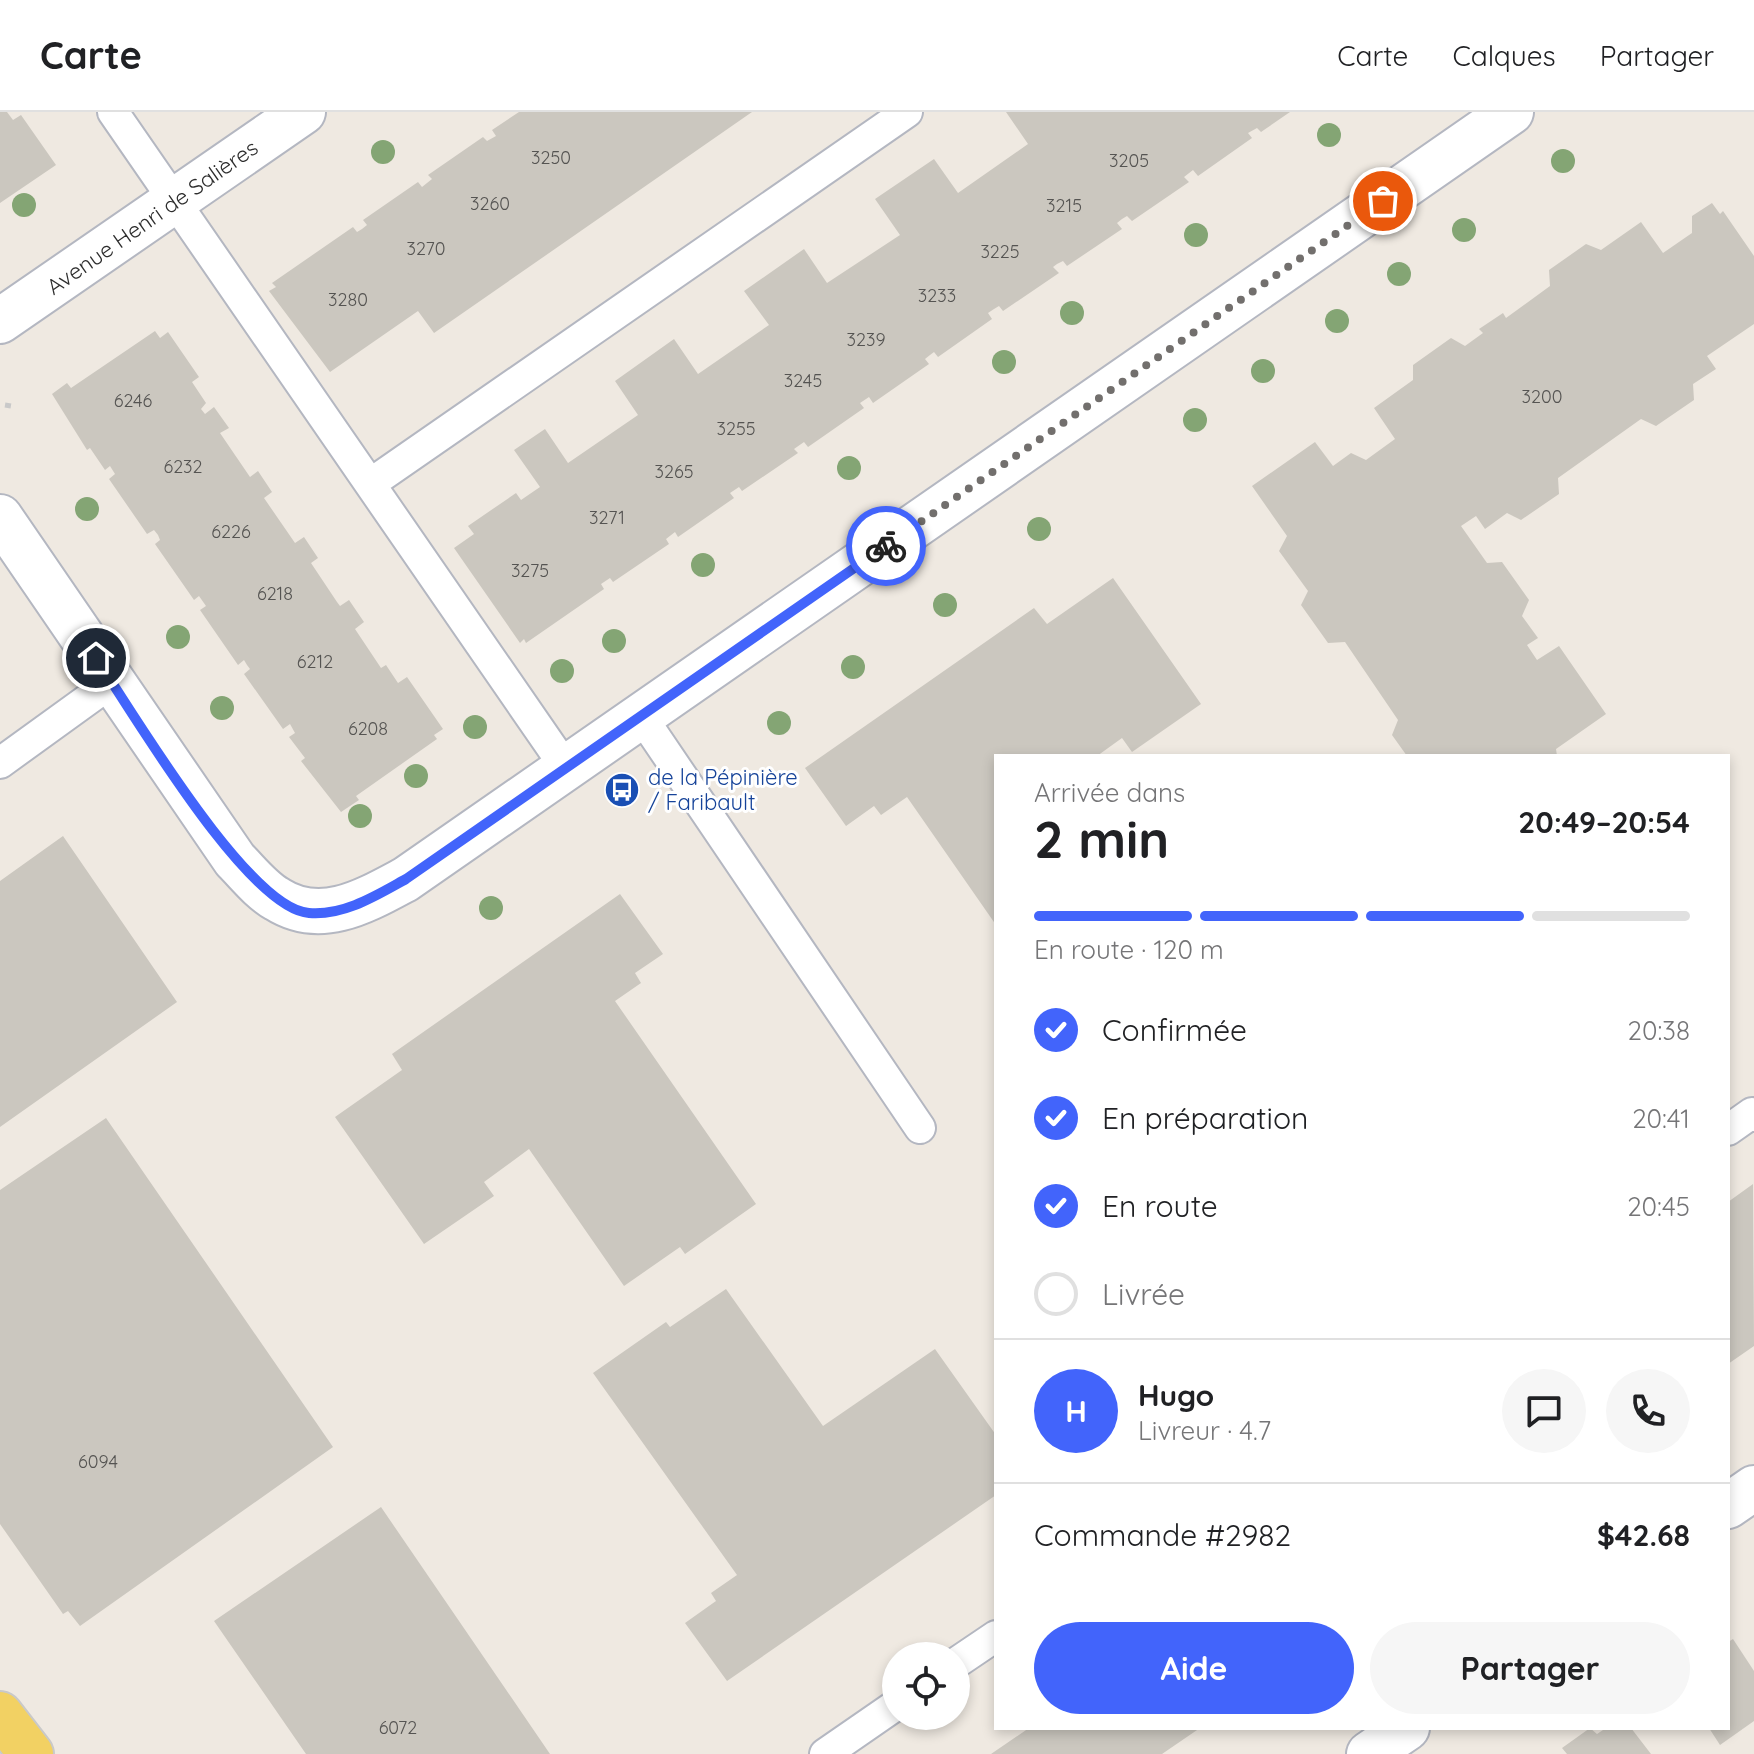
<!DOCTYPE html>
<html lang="fr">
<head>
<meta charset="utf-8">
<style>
	:root { --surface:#fff; --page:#f6f6f6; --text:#202124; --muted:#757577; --line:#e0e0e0; --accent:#4264fb }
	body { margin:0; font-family:Quicksand,sans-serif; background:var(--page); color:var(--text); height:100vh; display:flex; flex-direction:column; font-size:30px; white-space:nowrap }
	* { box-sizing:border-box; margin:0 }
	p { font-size:26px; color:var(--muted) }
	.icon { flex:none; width:44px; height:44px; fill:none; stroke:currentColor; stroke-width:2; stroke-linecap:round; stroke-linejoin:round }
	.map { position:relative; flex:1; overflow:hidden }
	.details { position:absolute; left:994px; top:642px; width:736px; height:976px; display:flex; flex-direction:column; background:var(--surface); border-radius:0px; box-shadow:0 4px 12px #0003 }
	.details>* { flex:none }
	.fabs { position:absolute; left:882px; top:1530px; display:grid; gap:16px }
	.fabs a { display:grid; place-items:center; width:88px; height:88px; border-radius:50%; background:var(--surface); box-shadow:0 4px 12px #0003; font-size:40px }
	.pin { position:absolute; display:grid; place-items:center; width:68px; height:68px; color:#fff; margin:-34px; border:4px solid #fff; border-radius:50%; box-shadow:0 2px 8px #0007 }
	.courier { position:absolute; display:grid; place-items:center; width:80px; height:80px; margin:-40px; border:6px solid #4264fb; border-radius:50%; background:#fff; color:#222; box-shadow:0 2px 10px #0007 }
	.headline em { font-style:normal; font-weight:700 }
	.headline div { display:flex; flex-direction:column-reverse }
	.headline { display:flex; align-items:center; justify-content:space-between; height:136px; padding:0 40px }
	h1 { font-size:52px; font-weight:700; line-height:60px }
	.bar { display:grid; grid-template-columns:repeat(4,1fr); gap:12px 8px; align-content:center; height:96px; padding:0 40px }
	.bar i { height:10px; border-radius:6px; background:var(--line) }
	.bar .on { background:var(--accent) }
	.bar p { grid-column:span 4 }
	.line { display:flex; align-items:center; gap:20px; padding:0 40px; border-top:2px solid var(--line) }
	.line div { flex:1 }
	.round { display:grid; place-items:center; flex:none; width:84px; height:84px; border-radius:42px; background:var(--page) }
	ol { padding:0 40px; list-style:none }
	li { display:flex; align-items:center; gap:24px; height:88px }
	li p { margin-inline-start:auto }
	li .icon { padding:8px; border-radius:50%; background:var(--accent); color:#fff; stroke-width:4 }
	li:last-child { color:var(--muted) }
	li i { width:44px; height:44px; border:4px solid var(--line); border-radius:50% }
	.primary-button { display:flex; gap:16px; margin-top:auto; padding:16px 40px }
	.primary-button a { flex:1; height:92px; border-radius:48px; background:var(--accent); color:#fff; font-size:32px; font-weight:700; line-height:92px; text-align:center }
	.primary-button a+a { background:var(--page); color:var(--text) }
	header { display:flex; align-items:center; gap:48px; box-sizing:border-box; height:112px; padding:0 40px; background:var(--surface); border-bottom:2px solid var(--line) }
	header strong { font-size:38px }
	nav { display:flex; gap:44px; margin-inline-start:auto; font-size:28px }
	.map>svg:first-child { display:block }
</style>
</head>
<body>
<header>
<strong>Carte</strong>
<nav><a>Carte</a><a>Calques</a><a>Partager</a></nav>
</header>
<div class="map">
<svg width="1754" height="1642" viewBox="0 0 1754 1642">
	<rect width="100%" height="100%" fill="#efe9e1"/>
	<path fill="#cbc7bf" d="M0,0H7L13,8L21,3L56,53L0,91Z
		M519,0H752L434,221L418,199L330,260L269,179L276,175L272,171L353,115L357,120L362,117L367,113L363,108L418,70L422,75L432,67L428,63L483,25L487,29L496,24L492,18Z
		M1006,0H1290L1261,20L1257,16L1248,21L1252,26L1198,64L1193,58L1184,65L1189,70L1132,109L1127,104L1122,107L1117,111L1122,117L1067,154L1063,149L1057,152L1053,155L1059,161L1003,199L999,194L994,197L988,201L992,207L938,245L934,240L930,243L925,247L929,252L873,291L869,285L860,291L864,296L808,335L804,330L794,337L798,341L742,379L739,375L730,381L734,386L678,425L675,420L666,427L669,432L613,470L610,466L601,472L604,477L526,531L524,527L520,531L454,436L474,422L468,414L516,381L521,388L540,375L514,338L545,317L568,351L638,303L615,269L674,227L698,262L769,213L744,179L804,137L827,171L900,123L875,87L934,47L958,81L1028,32Z
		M1712,91L1720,102L1723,99L1754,144V212L1707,244L1716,257L1693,272L1694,288L1656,314L1641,307L1558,366L1559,382L1521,408L1507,401L1485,417L1476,404L1461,414L1487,451L1502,450L1529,488L1522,504L1538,526L1527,533L1537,548L1559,534L1606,602L1556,637L1557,644H1407L1392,623L1398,608L1345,530L1328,531L1301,493L1308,479L1279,439L1287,424L1252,374L1315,330L1333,354L1351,341L1366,348L1395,327L1374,296L1413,268V253L1451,226L1465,234L1483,221L1479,217L1503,201L1506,206L1550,174L1549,158L1586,132L1601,138L1641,110L1663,141L1692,121V104Z
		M155,219L160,226L168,220L199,265L192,270L206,291L201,297L205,302L214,295L229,316L220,321L250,365L258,359L272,380L264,386L295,431L304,425L318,446L311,451L337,490L340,494L349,488L364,510L355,517L381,556L386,553L398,571L407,565L443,617L434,623L437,627L356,684L359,688L341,700L301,649L305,646L289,625L295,621L290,612L283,617L244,562L250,557L247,553L244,548L238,553L200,498L206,494L199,484L194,488L155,432L160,428L158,423L154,418L147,422L109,367L115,362L110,354L105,358L90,336L87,338L52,282L67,271L71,276Z
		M1113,466L1201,592L1132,640L1122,626L1097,644H996V813L907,685L881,703L874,694L846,714L805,656L1034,496L1047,512Z
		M63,724L177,890L0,1015V769Z
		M620,782L663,842L635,861L641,871L615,889L756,1092L685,1142L680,1135L624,1174L529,1037L484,1070L494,1084L424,1132L335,1005L402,958L392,942Z
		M106,1006L333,1335L80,1514L68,1499L63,1502L0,1412V1078Z
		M1753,1072L1754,1234L1728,1252V1090Z
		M726,1177L823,1314L935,1237L996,1323V1383L727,1569L685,1511L716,1489L711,1481L737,1463L593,1261L666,1210L670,1215Z
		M381,1395L550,1642H306L214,1509Z
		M1733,1527L1754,1559V1609L1720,1633L1709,1616H1728V1530Z
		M1029,1616H1200L1162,1642H991Z
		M1590,1616L1597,1622L1606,1616H1631L1651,1642H1567L1562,1636Z"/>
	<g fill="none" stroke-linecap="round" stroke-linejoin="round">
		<g stroke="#b4b7c1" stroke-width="34">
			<path id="service" d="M113,0L566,656
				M370,372L907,0
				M641,604L920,1016
				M0,651L112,570
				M1728,1018L1752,1001L1754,1004
				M956,1551L996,1524
				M825,1642L896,1593"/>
		</g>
		<g stroke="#b4b7c1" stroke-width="48">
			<path id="minor" d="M0,209L303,0
				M0,405L235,748C248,761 261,778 277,787C321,815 365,789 406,767L1511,0
				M1728,1394L1754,1376
				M1369,1642L1407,1616"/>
		</g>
		<g stroke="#c9c9c9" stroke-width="48">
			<path id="primary" d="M0,1602L31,1642"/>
		</g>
		<path stroke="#c9c9c9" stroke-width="5" stroke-dasharray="6 4" stroke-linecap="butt" d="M5,293L11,294"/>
		<use href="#service" stroke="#fff" stroke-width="30"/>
		<use href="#minor" stroke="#fff" stroke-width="44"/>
		<use href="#primary" stroke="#f2d163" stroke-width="44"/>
	</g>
	<g fill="#84a574">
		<circle cx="1329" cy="23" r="12"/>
		<circle cx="383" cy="40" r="12"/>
		<circle cx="1563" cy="49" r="12"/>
		<circle cx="24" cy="93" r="12"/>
		<circle cx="1464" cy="118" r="12"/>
		<circle cx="1196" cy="123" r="12"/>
		<circle cx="1399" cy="162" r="12"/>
		<circle cx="1072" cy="201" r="12"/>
		<circle cx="1337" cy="209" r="12"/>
		<circle cx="1004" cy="250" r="12"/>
		<circle cx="1263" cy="259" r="12"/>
		<circle cx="1195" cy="308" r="12"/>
		<circle cx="849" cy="356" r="12"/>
		<circle cx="87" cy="397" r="12"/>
		<circle cx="1039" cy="417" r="12"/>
		<circle cx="703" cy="453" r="12"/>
		<circle cx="945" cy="493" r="12"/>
		<circle cx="178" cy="525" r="12"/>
		<circle cx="614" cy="529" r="12"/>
		<circle cx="853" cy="555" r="12"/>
		<circle cx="562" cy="559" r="12"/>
		<circle cx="222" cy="596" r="12"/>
		<circle cx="779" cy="611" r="12"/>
		<circle cx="475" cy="615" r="12"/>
		<circle cx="416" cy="664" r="12"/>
		<circle cx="360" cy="704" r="12"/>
		<circle cx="491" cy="796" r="12"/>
	</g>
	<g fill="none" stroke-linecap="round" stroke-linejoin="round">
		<path stroke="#726f6d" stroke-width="8" stroke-dasharray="0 14.4" d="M886,434L1383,89"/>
		<path stroke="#4264fb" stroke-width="10" d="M96,546C132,599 248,797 309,801C344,804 377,783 406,767L886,434"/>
	</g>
	<defs>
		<g id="bus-disc" transform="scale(1.8)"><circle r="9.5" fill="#1a4fb4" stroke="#fff"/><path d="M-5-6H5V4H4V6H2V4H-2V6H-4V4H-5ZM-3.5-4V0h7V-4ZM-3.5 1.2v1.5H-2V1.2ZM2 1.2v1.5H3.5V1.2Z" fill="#fff"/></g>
	</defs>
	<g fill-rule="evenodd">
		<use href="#bus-disc" x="622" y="678"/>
	</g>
	<g text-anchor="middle" stroke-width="6" stroke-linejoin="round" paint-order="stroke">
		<g font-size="18" fill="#555452">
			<text x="551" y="52">3250</text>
			<text x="1129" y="55">3205</text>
			<text x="490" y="98">3260</text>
			<text x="1064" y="100">3215</text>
			<text x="426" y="143">3270</text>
			<text x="1000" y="146">3225</text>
			<text x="937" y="190">3233</text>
			<text x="348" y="194">3280</text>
			<text x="866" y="234">3239</text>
			<text x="803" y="275">3245</text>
			<text x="1542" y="291">3200</text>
			<text x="133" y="295">6246</text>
			<text x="736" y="323">3255</text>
			<text x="183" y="361">6232</text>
			<text x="674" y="366">3265</text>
			<text x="607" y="412">3271</text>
			<text x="231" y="426">6226</text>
			<text x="530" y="465">3275</text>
			<text x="275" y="488">6218</text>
			<text x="315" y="556">6212</text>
			<text x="368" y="623">6208</text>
			<text x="98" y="1356">6094</text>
			<text x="398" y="1622">6072</text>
		</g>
		<g font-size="22" fill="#2e2e2e" stroke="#fff">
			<text transform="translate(152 105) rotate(-35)" y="8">Avenue Henri de Salières</text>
		</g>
		<g font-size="22" fill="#164399" stroke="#fff" text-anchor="start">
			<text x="648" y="673">de la Pépinière<tspan x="648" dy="25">/ Faribault</tspan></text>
		</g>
	</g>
</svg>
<div class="fabs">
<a><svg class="icon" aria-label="locate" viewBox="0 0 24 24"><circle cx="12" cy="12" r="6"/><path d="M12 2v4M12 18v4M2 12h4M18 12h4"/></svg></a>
</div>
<div class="pin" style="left:1383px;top:89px;background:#ea580c"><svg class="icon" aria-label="bag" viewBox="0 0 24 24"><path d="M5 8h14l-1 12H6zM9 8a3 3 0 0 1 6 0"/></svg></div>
<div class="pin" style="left:96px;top:546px;background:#1f2937"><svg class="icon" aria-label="home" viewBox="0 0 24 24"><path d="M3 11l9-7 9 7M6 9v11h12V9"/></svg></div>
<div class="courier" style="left:886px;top:434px"><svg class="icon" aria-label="bike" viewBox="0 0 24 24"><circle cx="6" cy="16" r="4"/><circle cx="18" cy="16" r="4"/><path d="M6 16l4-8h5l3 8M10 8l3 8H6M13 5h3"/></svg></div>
<section class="details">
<div class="headline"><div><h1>2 min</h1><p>Arrivée dans</p></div><em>20:49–20:54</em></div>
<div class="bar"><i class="on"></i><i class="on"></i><i class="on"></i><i></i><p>En route · 120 m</p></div>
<ol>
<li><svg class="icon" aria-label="check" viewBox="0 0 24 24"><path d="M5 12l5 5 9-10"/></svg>Confirmée<p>20:38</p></li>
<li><svg class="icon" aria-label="check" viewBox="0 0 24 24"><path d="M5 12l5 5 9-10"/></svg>En préparation<p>20:41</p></li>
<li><svg class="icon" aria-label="check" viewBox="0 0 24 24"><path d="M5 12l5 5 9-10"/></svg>En route<p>20:45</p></li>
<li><i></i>Livrée</li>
</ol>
<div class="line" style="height:144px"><b class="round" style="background:var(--accent);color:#fff">H</b><div><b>Hugo</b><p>Livreur · 4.7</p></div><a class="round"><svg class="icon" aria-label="chat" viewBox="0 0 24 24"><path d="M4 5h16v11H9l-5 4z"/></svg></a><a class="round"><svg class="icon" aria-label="phone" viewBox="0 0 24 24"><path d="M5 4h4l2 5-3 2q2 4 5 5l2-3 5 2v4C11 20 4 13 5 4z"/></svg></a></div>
<div class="line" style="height:104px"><div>Commande #2982</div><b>$42.68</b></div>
<div class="primary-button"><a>Aide</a><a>Partager</a></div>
</section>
</div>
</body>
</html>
